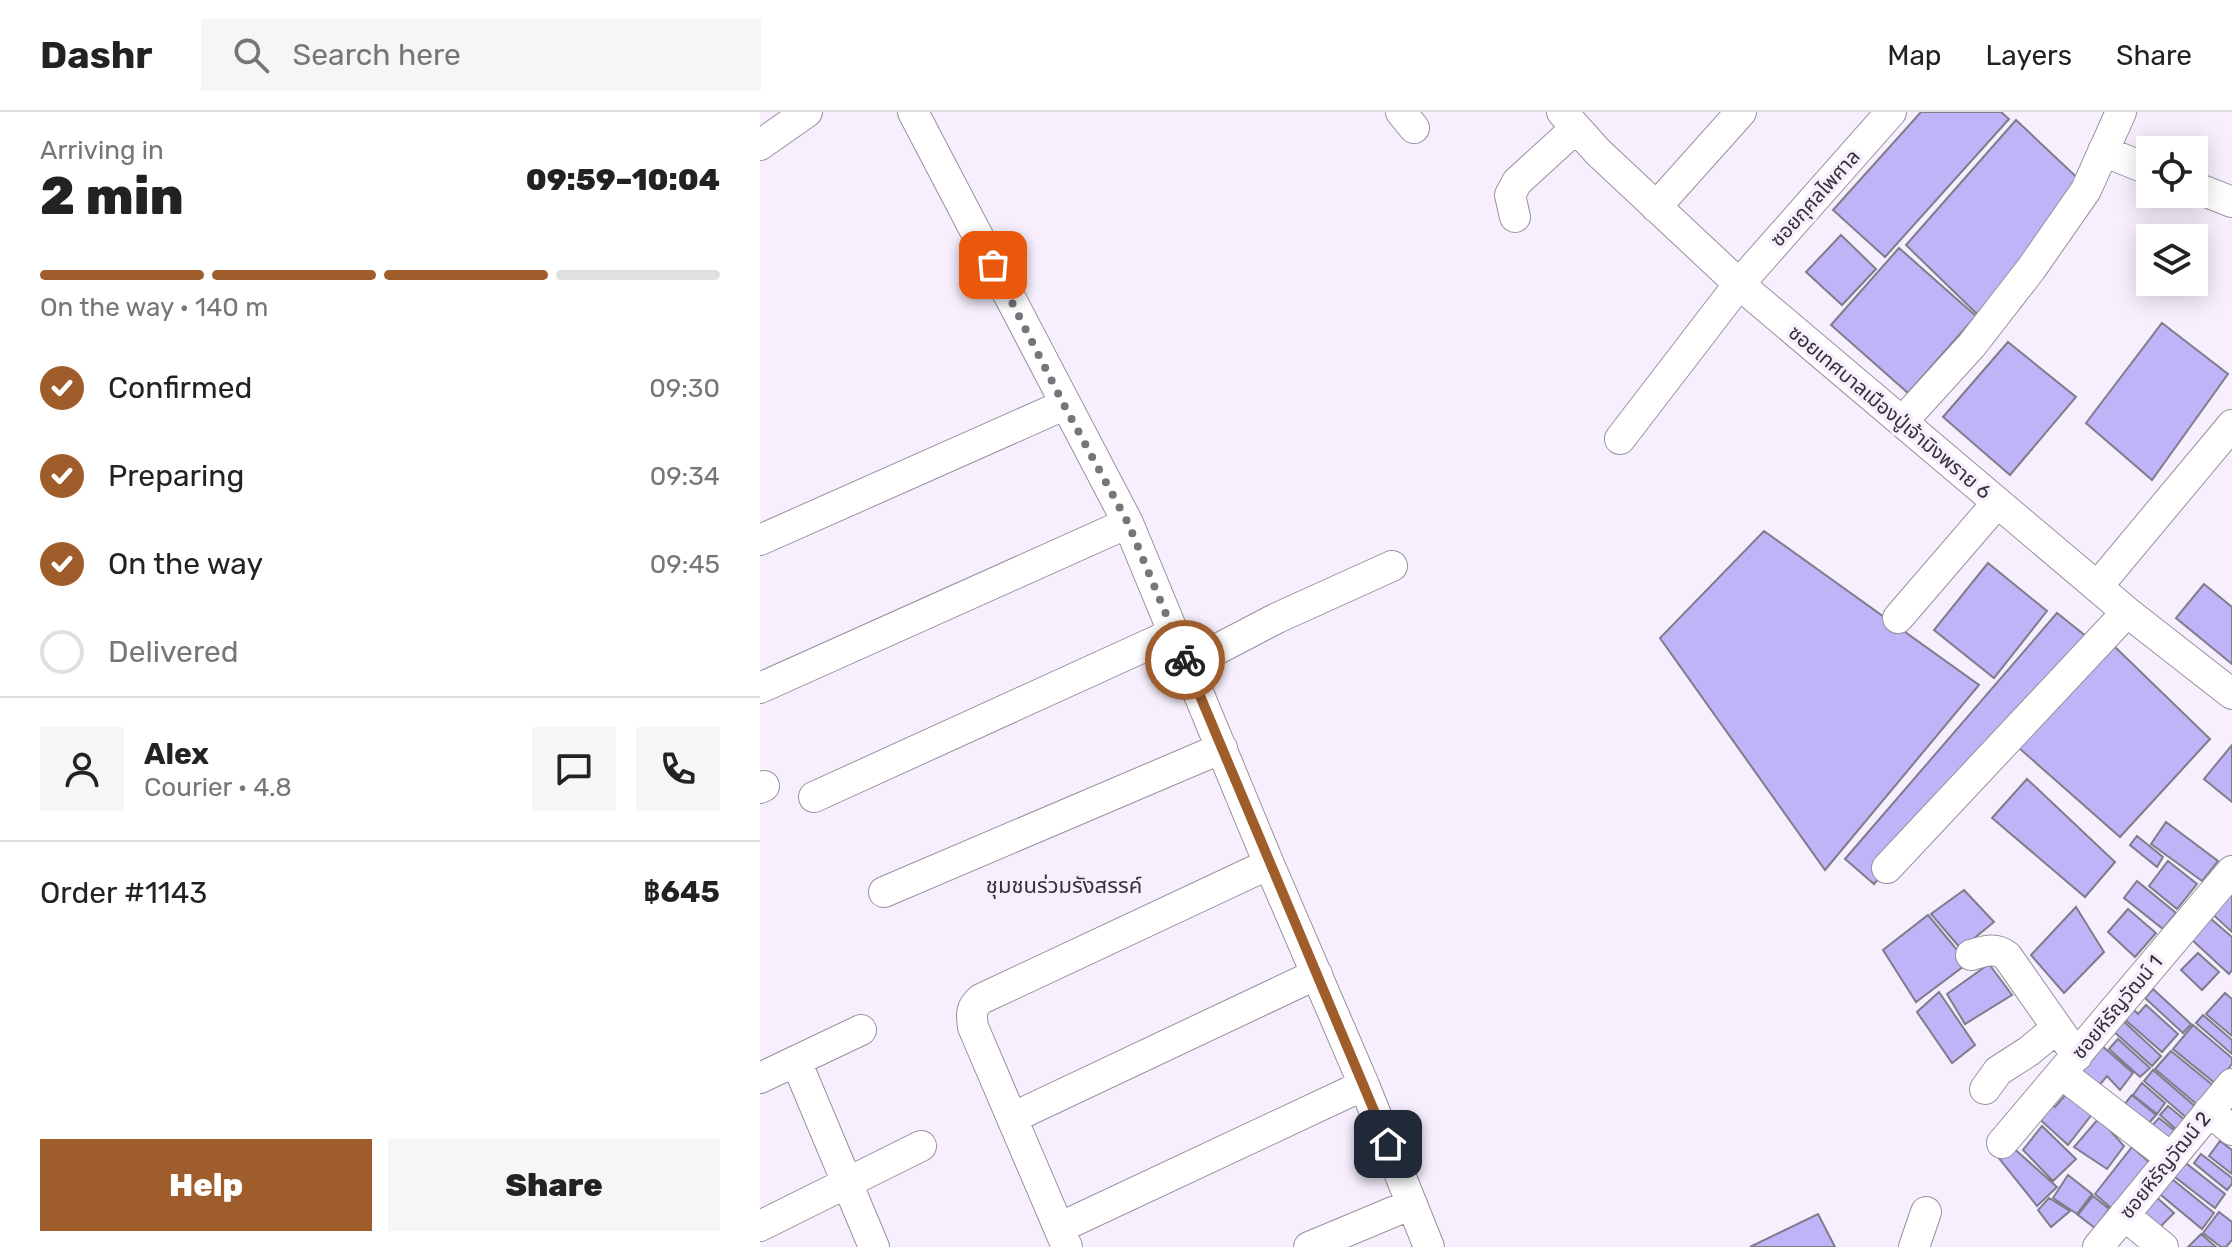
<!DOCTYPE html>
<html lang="en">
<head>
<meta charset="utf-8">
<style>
	:root { --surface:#fff; --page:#f6f6f6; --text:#222; --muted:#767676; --line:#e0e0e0; --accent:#a05d2c }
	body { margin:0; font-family:Rubik,"Noto Sans Thai",sans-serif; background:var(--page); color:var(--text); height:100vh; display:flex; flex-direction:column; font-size:30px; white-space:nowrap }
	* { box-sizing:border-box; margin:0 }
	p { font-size:26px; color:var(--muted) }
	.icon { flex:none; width:44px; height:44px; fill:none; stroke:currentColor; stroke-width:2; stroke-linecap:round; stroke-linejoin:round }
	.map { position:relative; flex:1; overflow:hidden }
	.side { display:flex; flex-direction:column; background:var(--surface); width:760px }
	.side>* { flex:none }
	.fabs { position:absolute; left:1376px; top:24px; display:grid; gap:16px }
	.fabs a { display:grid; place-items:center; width:72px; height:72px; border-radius:0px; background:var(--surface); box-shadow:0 4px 20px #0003; font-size:40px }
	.pin { position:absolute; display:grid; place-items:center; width:68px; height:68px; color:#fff; margin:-34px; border-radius:16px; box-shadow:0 4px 12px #0006 }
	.courier { position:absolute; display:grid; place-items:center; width:80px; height:80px; margin:-40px; border:6px solid #a05d2c; border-radius:50%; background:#fff; color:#222; box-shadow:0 2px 10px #0007 }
	.head em { font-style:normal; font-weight:800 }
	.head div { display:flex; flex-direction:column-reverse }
	.head { display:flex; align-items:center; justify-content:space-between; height:136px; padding:0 40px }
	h1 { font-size:52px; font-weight:800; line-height:60px }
	.bar { display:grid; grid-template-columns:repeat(4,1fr); gap:12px 8px; align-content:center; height:96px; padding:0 40px }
	.bar i { height:10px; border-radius:6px; background:var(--line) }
	.bar .current { background:var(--accent) }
	.bar p { grid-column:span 4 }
	.line { display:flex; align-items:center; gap:20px; padding:0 40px; border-top:2px solid var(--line) }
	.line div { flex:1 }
	.round { display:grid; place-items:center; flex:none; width:84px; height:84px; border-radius:0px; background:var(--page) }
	ol { padding:0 40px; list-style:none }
	li { display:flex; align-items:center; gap:24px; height:88px }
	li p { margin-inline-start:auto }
	li .icon { padding:8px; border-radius:50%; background:var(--accent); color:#fff; stroke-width:4 }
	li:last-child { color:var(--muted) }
	li i { width:44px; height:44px; border:4px solid var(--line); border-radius:50% }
	.cta { display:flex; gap:16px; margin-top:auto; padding:16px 40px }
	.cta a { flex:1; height:92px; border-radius:0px; background:var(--accent); color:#fff; font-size:32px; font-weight:800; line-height:92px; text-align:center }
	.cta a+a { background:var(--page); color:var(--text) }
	header { display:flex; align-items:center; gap:48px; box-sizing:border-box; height:112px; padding:0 40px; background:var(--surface); border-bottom:2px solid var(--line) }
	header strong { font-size:38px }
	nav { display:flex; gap:44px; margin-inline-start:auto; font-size:28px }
	.search { width:560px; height:72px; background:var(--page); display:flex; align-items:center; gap:20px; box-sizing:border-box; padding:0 28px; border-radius:0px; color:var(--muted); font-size:30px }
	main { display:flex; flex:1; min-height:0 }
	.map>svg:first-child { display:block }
</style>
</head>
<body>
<header>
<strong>Dashr</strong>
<div class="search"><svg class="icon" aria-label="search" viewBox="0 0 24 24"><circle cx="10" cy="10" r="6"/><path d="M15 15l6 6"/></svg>Search here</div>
<nav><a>Map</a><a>Layers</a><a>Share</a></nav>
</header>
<main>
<section class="side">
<div class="head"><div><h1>2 min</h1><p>Arriving in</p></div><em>09:59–10:04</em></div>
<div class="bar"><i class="current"></i><i class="current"></i><i class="current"></i><i></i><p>On the way · 140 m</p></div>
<ol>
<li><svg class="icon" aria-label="check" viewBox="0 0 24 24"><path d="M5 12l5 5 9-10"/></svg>Confirmed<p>09:30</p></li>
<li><svg class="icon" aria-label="check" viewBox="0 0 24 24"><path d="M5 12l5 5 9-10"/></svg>Preparing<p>09:34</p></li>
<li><svg class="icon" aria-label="check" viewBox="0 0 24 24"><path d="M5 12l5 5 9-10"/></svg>On the way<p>09:45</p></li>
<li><i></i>Delivered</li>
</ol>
<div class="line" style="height:144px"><a class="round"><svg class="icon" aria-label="person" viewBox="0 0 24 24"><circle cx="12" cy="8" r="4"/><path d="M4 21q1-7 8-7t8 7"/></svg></a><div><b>Alex</b><p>Courier · 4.8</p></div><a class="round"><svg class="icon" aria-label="chat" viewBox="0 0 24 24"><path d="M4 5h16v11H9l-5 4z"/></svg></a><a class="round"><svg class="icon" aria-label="phone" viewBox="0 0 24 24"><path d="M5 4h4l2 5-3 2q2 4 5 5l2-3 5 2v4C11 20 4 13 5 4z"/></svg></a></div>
<div class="line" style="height:104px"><div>Order #1143</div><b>฿645</b></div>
<div class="cta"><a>Help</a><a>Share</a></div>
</section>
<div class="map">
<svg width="1472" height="1135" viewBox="0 0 1472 1135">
	<rect width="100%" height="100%" fill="#f7effd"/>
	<path fill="#bfb4f7" stroke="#7f7d8b" stroke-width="2" d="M1161,0H1241L1249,7L1125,145L1073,98Z
		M1256,8L1325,73L1217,202L1146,133Z
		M1081,123L1116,157L1082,193L1046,160Z
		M1139,136L1216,204L1148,281L1071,213Z
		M1402,211L1468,262L1392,368L1326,311Z
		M1248,230L1316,285L1250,363L1183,305Z
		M1004,419L1219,573L1065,758L900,526Z
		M1228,451L1287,499L1234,566L1174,518Z
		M1444,472L1472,495V552L1416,506Z
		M1297,501L1327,525L1114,772L1085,747Z
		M1353,533L1450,627L1360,725L1259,636Z
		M1472,633V690L1444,667Z
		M1267,667L1355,750L1325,785L1232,706Z
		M1406,710L1458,749L1442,769L1391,732Z
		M1377,724L1403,745L1397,755L1370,733Z
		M1408,749L1437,772L1417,797L1389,774Z
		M1377,769L1416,801L1403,817L1364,786Z
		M1472,772V820L1448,798Z
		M1204,778L1234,810L1201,837L1171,802Z
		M1316,795L1344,840L1304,881L1271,843Z
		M1368,797L1396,821L1375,845L1348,820Z
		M1168,803L1208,851L1156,890L1123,838Z
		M1450,806L1472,825V858L1469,862L1431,827Z
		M1438,841L1459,860L1442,878L1421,858Z
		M1229,852L1252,883L1205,912L1187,882Z
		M1393,877L1431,912L1423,921L1385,886Z
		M1179,880L1215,933L1192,951L1157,900Z
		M1465,881L1472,887V924L1446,902Z
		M1386,893L1418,922L1402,940L1362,905L1371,895L1378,902Z
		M1443,903L1472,928V942L1436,911Z
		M1359,905L1401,944L1392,954L1351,917Z
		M1433,913L1472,946V952L1456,972L1413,937Z
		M1358,927L1390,956L1380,965L1349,937Z
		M1341,933L1373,961L1360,978L1347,964L1337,976L1320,959Z
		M1411,939L1455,975L1440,995L1395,957Z
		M1393,958L1437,996L1429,1008L1384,969Z
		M1382,971L1405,991L1397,1002L1373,983Z
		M1308,980L1333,1001L1308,1033L1275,1003L1288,988L1295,995Z
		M1372,983L1396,1003L1383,1018L1359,999Z
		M1408,994L1426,1009L1418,1019L1400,1003Z
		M1339,1006L1364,1034L1347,1057L1314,1035Z
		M1399,1006L1415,1019L1404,1033L1387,1019Z
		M1282,1014L1316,1047L1293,1069L1263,1038Z
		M1460,1029L1472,1038V1062L1449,1044Z
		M1250,1033L1297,1075L1277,1094L1238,1045Z
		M1372,1035L1390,1051L1351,1096L1335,1082Z
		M1441,1042L1472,1066V1072L1467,1078L1434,1051Z
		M1422,1048L1465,1082L1455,1096L1411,1062Z
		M1308,1063L1332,1082L1317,1102L1293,1086Z
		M1407,1063L1454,1101L1442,1117L1396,1079Z
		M1393,1082L1414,1101L1397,1118L1379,1100Z
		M1333,1084L1349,1097L1335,1116L1318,1103Z
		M1289,1086L1310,1099L1291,1115L1278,1098Z
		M1459,1100L1472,1110V1128L1466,1135H1461L1443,1121Z
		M1058,1102L1075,1135H990Z
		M1441,1122L1456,1135H1428Z"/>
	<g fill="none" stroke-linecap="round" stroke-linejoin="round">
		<g stroke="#98919e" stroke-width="32">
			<path id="minor" d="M153,0L368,411L509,752L604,973L669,1135
				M641,0L654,16
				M802,0L838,40L979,172L1367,500L1472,582
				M0,33L47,0
				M1343,39L1390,58
				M1434,75L1472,90
				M896,95L981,0
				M755,105L750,83L757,70L816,16
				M1142,310L1212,233L1271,157L1326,78L1361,0
				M860,327L979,172L1131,0
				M0,428L304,293
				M1337,475L1472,313
				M1138,506L1237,391
				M427,553L517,506L632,454
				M0,576L368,411
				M0,676L4,674
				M54,685L414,521
				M1127,756L1367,500
				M124,780L462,636
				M1211,843C1225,839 1235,835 1247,844L1317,944
				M36,949L114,1135
				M1302,962L1411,1046
				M0,966L101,918
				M1225,977L1238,959L1269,939L1297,916
				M1449,999L1472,1018
				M252,1006L557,862
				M1242,1031L1472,759
				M1364,1103L1403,1135
				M0,1114L161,1034
				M299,1116L604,973
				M307,1135L213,915C211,902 211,895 221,887L509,752
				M549,1135L652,1092
				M1154,1135L1166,1100
				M1338,1135L1472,972"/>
		</g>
		<use href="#minor" stroke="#fff" stroke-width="30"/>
	</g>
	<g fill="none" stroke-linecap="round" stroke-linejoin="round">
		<path stroke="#78747c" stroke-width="8" stroke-dasharray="0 14.4" d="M233,153L304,293L368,411L425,548"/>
		<path stroke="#a05d2c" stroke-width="10" d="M425,548L628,1032"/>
	</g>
	<g text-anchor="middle" stroke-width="7" stroke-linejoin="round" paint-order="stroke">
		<g font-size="20" fill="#343137" stroke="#f7effd">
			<text transform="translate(1055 86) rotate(-48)" y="7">ซอยกุศลไพศาล</text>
			<text transform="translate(1130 300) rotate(40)" y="7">ซอยเทศบาลเมืองปู่เจ้ามิงพราย 6</text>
			<text transform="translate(1357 895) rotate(-50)" y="7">ซอยหิรัญวัฒน์ 1</text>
			<text transform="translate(1405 1053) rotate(-51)" y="7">ซอยหิรัญวัฒน์ 2</text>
		</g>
		<g font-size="22" fill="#343137" stroke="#f7effd">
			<text x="304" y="781">ชุมชนร่วมรังสรรค์</text>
		</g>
	</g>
</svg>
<div class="fabs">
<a><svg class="icon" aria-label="locate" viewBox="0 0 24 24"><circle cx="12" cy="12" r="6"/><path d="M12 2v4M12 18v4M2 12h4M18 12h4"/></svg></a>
<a><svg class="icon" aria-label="layers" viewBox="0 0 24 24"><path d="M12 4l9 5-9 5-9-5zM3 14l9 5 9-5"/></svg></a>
</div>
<div class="pin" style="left:233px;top:153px;background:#ea580c"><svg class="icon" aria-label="bag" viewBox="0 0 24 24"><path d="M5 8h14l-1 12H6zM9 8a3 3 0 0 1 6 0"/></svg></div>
<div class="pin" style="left:628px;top:1032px;background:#1f2937"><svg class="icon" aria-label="home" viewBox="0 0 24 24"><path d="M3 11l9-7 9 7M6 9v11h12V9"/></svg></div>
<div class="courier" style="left:425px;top:548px"><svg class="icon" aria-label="bike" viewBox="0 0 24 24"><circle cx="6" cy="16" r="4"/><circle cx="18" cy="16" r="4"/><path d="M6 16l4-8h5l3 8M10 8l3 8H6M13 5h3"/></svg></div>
</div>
</main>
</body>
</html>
